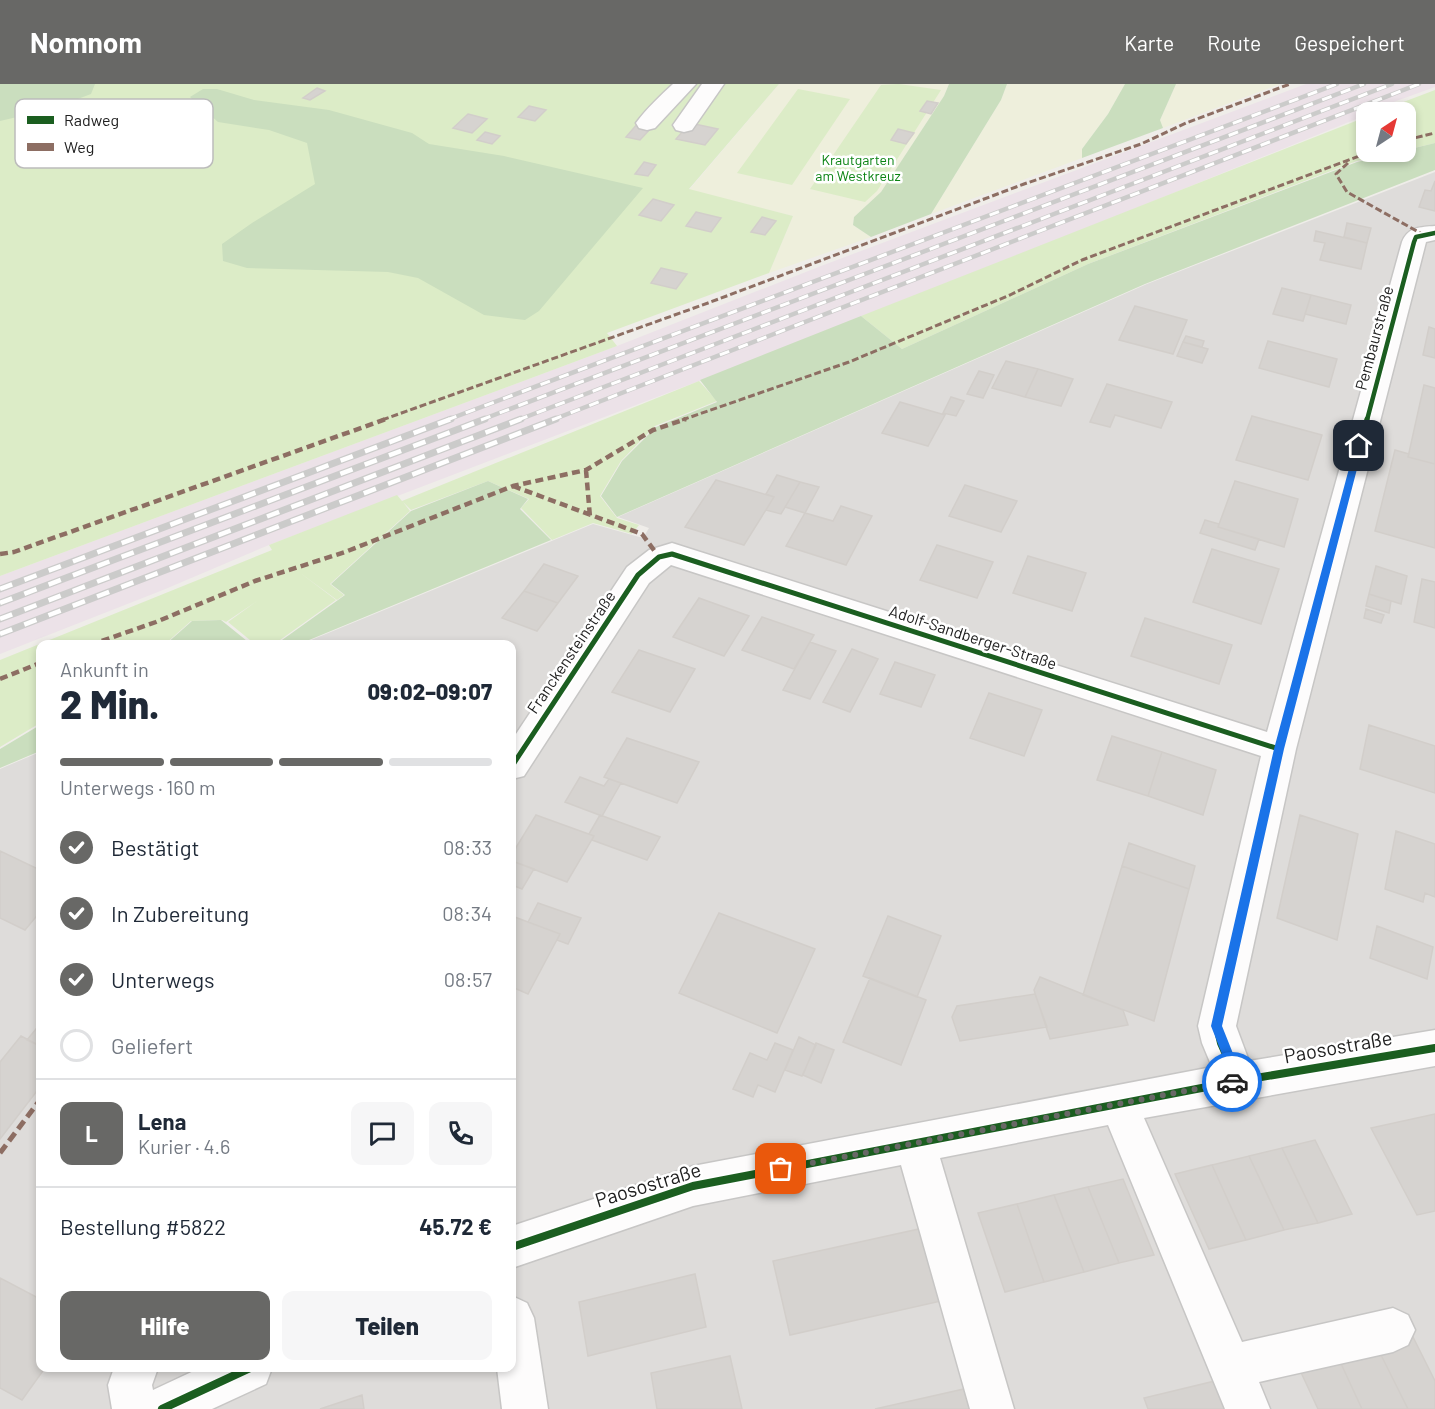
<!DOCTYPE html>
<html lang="de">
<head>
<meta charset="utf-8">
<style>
	:root { --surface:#fff; --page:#f6f6f7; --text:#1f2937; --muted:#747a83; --line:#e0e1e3; --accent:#686866 }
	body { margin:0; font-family:Barlow,sans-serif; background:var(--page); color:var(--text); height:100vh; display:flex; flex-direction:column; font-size:22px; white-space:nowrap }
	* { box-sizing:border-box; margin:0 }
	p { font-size:20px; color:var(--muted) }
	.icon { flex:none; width:33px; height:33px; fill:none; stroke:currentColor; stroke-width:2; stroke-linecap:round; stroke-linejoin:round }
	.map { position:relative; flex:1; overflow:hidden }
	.details { position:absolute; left:36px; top:556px; width:480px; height:732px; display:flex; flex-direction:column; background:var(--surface); border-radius:12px; box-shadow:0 3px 9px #0003 }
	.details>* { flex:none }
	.needle { width:39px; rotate:36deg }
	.controls { position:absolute; left:1356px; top:18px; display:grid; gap:12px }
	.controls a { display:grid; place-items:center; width:60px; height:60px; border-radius:12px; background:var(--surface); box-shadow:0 3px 9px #0003; font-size:30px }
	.pin { position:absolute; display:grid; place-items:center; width:51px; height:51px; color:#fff; margin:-26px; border-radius:12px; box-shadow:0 3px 9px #0006 }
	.courier { position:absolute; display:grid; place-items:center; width:60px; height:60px; margin:-30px; border:4px solid #1a73e8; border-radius:50%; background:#fff; color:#222; box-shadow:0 2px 8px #0007 }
	.overview em { font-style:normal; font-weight:800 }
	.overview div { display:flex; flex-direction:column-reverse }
	.overview { display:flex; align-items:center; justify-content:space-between; height:102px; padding:0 24px }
	h1 { font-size:39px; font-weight:800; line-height:45px }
	.bar { display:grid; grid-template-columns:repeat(4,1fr); gap:9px 6px; align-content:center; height:72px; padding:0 24px }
	.bar i { height:8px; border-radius:4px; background:var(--line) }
	.bar .active { background:var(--accent) }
	.bar p { grid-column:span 4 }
	.line { display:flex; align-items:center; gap:15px; padding:0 24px; border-top:2px solid var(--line) }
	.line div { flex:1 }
	.round { display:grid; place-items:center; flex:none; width:63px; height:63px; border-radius:12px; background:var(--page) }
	ol { padding:0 24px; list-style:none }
	li { display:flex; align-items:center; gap:18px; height:66px }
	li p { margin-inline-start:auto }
	li .icon { padding:6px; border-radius:50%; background:var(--accent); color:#fff; stroke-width:4 }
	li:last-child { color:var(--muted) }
	li i { width:33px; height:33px; border:3px solid var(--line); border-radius:50% }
	.action { display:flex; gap:12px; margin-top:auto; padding:12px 24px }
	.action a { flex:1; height:69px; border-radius:12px; background:var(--accent); color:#fff; font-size:24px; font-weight:800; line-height:69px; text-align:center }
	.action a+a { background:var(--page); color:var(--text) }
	header { display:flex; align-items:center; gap:36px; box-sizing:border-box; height:84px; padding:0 30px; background:var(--accent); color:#fff }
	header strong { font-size:28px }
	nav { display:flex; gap:33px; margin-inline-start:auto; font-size:21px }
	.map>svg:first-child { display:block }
</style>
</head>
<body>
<header>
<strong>Nomnom</strong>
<nav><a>Karte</a><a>Route</a><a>Gespeichert</a></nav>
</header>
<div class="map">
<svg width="1435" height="1325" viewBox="0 0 1435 1325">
	<rect width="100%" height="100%" fill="#efede9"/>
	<path fill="#dedcda" d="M1435,88V1325H0V685L40,668V1284H512V561H299L593,440L643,454L649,444L618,433L1147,200Z"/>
	<path fill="#ece2e8" d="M1306,0H1435V3L1366,28V31L1139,123L699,297L269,461L163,506L0,570V492L617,262L821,182Z"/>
	<path fill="#eeefdc" d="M779,0H949L944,12L881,108L854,133L853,141L871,153L769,189L793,132L689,106Z
		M1007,0H1125L1108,30L1082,65V74L931,130L1001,16Z
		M1176,0H1280L1163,44L1160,36Z"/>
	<path fill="#dcecc7" d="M0,0H779L689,105L793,132L769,189L607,249L617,262L0,492Z
		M899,0L941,6L877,107L865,118L810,105L881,1Z
		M798,5L850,15L792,101L737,89Z
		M1435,6V59L1406,66V28H1377Z
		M1366,33V68H1399L1357,77L1088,180L902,265L861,232Z
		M699,297L717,317L655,342L621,377L600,412L617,434L639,441L632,450L593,439L552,456L521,424L529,415L488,397L411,426L403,418L410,427L330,500L344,511L337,516L299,488L336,516L273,561H256L228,538L257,517L226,538L222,536L191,537L164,561H40V639L0,663V576L272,466L269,461L397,411L402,417Z"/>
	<path fill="#cadebe" d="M0,0H95L91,10L51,25L0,37Z
		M949,0H1007L1001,16L931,130L871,153L853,141L854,133L881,108L944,12Z
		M1125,0H1176L1160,36L1163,44L1082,74V65L1108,30Z
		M203,5H217L254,16L329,26L412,49L429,60L504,72L643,104L539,227L525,236L484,231L418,194L388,188L247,184L223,177L222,160L252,139L315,100L307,59L269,46L218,38L190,13Z
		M1435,59V86L1145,200L617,433L601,412L622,377L656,343L717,318L700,296L861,232L902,265L1088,180L1357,78Z
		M488,397L528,415L520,425L551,456L297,561H275L345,511L331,500L411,427Z
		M221,536L252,561H165L192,537Z
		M40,641V667L0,684V665Z"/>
	<path fill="#d6d3d0" stroke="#d2ceca" stroke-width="1.5" d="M317,4L325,7L310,16L303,14Z
		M927,17L938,19L931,30L920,27Z
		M529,22L546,26L535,37L518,33Z
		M468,30L487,35L472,49L453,44Z
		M638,39L653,42L640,56L626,53Z
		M690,39L718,45L705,61L676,55Z
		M898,45L914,49L906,60L891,56Z
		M485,48L500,52L492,60L477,56Z
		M644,78L656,81L648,92L635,90Z
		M1435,97V127L1419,123L1425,106L1431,107Z
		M653,115L674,121L661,137L639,131Z
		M696,128L721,134L711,148L686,142Z
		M762,133L776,137L765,151L751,148Z
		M1347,139L1371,144L1367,159L1344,153Z
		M1316,147L1367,159L1361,185L1320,176L1325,159L1314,157Z
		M661,184L687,190L676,205L651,199Z
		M1282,204L1311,211L1303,237L1273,230Z
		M1311,211L1351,221L1346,240L1305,230Z
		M1135,222L1187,236L1173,270L1119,256Z
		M1429,243L1435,245V274L1423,271Z
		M1186,252L1204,257L1202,263L1183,258Z
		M1268,257L1337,275L1329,303L1259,284Z
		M1183,258L1208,265L1202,279L1177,272Z
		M1006,277L1038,285L1025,313L992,304Z
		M1038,285L1073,295L1061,322L1025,313Z
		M979,287L994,291L983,314L967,310Z
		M1107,300L1172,318L1161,344L1115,331L1110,343L1090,338Z
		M1424,301L1435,304V380L1408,373Z
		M951,313L964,317L956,332L943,329Z
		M900,318L945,331L928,362L882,349Z
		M1252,332L1322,351L1308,396L1236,376Z
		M1395,366L1409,370L1408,373L1435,380V464L1375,447Z
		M777,391L800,398L781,430L766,426L774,413L766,410Z
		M716,396L774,413L744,461L685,443Z
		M1235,397L1298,415L1284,463L1218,443Z
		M800,398L819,403L805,429L785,423Z
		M965,401L1017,417L1001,448L949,432Z
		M841,422L872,432L846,481L786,462L805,429L833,437Z
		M1205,436L1219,440L1218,443L1259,455L1255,466L1200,449Z
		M937,461L993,478L977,514L920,496Z
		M1212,465L1279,485L1261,540L1193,518Z
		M1028,472L1086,489L1072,527L1013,509Z
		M544,480L578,492L558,519L524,507Z
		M1376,482L1407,492L1401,520L1369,510Z
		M1422,495L1435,498V544L1414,538Z
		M524,507L558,519L537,547L502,534Z
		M1369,510L1391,517L1389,529L1366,522Z
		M699,514L749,532L724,572L673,553Z
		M1366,525L1384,531L1381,539L1364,534Z
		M762,533L814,551L794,585L742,566Z
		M1145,534L1232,561L1219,600L1131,572Z
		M810,558L836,567L810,615L783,606Z
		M852,565L878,575L850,628L823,618Z
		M639,566L695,585L670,628L612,608Z
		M895,578L935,591L921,623L880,610Z
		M989,609L1042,626L1024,672L970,654Z
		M1369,641L1435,662V709L1360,685Z
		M1112,652L1162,668L1148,712L1097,696Z
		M627,654L699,678L677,719L604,693Z
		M1162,668L1216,686L1203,731L1148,712Z
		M580,693L604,702L609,695L621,699L602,732L565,718Z
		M536,731L594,752L567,798L512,777V770Z
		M600,731L660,753L647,776L592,756L594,752L589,750Z
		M1300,731L1358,750L1337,856L1277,834Z
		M1396,747L1435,760V813L1425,809L1423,818L1385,805Z
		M1129,759L1195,782L1189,805L1122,782Z
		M0,767L40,786V828L25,846L0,834Z
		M512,777L534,785L522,805L512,801Z
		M1122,782L1189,805L1154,937L1083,911Z
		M538,819L581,834L568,860L557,856L560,850L528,838Z
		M719,829L815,865L777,949L679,909Z
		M512,832L560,850L528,910L512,903Z
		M888,832L941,852L917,913L863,892Z
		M1377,842L1433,863L1427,895L1370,874Z
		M1040,893L1123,926L1128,941L1050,955L1034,906Z
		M870,894L926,916L901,981L843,958Z
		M1035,910L1047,943L960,957L952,933L957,922Z
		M40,940V962L27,956Z
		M21,952L40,962V1003L0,1055V978Z
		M799,953L816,961L802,992L785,986Z
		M775,959L793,966L775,1008L758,1001L753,1013L733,1005L750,969L767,976Z
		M816,959L834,966L821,999L803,991Z
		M1435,1030V1127L1417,1131L1371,1044Z
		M1315,1056L1352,1130L1318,1139L1282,1064Z
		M1282,1064L1318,1139L1284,1146L1249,1072Z
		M1249,1072L1284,1146L1246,1156L1212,1081Z
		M1212,1081L1246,1156L1209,1165L1175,1090Z
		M1123,1095L1154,1171L1119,1179L1088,1103Z
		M1088,1103L1119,1179L1084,1188L1054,1111Z
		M1054,1111L1084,1188L1044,1198L1017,1120Z
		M1017,1120L1044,1198L1005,1208L978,1129Z
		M919,1145L941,1217L790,1251L773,1177Z
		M695,1190L706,1243L588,1272L579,1218Z
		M0,1194L40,1215V1284H45L22,1316L0,1304Z
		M1412,1251L1435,1297V1325H1408L1376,1261Z
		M1376,1261L1408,1325H1362L1337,1271Z
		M1337,1271L1362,1325H1318L1298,1282Z
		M730,1272L742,1325H657L651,1289Z
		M1215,1297L1227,1325H1148L1144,1314Z
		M964,1305L970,1325H875Z
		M362,1311L364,1325H320Z"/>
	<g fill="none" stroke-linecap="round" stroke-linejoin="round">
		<g stroke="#c7c6c5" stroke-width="3">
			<path id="minor" d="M673,0H696L655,44L647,46L639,44L636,39C647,24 660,12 673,0Z
				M702,0H724L692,46L684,48L676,46L673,41Z
				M1435,142V156L1426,158L1296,665L1236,942L1249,977L1435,946V982L1144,1034L1242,1258L1393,1224L1408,1231L1415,1246L1408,1261L1393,1268L1259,1298L1270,1325H1225L1108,1041L940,1074L1014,1325H970L901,1081L693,1122L512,1184V1142L693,1082L1212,983L1202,959L1198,942L1261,672L671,481L649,499L524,692L512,695V656L627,483L649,466L672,459L1267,648L1402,158C1408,143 1420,143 1435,142Z
				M512,1212L527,1219L534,1234L548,1325H502L497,1284H512Z
				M114,1284H158L152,1301L153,1306L200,1284H272L266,1300L212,1325H112L108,1301Z"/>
		</g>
		<use href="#minor" fill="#fdfcfc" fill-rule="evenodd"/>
		<g stroke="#cbcbca" stroke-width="4.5">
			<path id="rail-far1" d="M447,336L1337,0
				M481,336L1364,0
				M518,336L1392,0
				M552,336L1419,0"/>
		</g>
		<g stroke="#cbcbca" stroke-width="7">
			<path id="rail" d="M0,505L451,335
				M0,519L485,335
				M0,535L521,335
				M0,550L556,335"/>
		</g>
		<use href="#rail-far1" stroke="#fff" stroke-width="3" stroke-dasharray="10" stroke-linecap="butt"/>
		<use href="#rail" stroke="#fff" stroke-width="4.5" stroke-dasharray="13" stroke-linecap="butt"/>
		<path stroke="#8d6e63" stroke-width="3" stroke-dasharray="7 3" stroke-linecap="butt" d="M1406,56L1435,49
			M1348,79L1336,90L1347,108L1422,150
			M382,336L708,219L1024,100L1141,60L1186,39L1290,0
			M682,336L849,278L1010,211L1082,176L1370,68"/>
		<path stroke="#8d6e63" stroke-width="4.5" stroke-dasharray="8 4.5" stroke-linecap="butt" d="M586,386L590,433
			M513,402L642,450L659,473
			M0,470L14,468L386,335
			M90,561L156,538L255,497L345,468L513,402L586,386L653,346L686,335
			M0,595L40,579"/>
		<path stroke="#8d6e63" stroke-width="5" stroke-dasharray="10 5" stroke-linecap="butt" d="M0,1069L40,1016"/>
		<g stroke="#fff" stroke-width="8">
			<path id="cycleway-far2" d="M1367,336L1414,158L1416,153L1435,149"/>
		</g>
		<g stroke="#fff" stroke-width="9">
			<path id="cycleway-far1" d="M512,682L638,491L659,473L672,470L1279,665
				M1256,768L1279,665L1367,335"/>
		</g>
		<g stroke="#fff" stroke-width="11">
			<path id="cycleway" d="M1238,997L1221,959L1217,942L1256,767
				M512,1163L693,1102L1238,997L1435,964
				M162,1325L250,1284"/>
		</g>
		<use href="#cycleway-far2" stroke="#1b5e20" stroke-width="4.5"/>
		<use href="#cycleway-far1" stroke="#1b5e20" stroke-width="5"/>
		<use href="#cycleway" stroke="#1b5e20" stroke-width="8"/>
	</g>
	<path fill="#1a73e8" d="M1359,359L1363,362L1284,665L1222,942L1244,997L1242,1001L1232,1003L1227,998L1231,993L1211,942L1274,665L1355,362Z"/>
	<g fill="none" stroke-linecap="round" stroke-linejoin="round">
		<path stroke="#686866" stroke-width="6" stroke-dasharray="0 10.8" d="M781,1085L1232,998"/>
	</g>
	<g text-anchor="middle" stroke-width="5" stroke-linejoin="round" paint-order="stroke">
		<g font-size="14" fill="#0a8313" stroke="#fff">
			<text x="858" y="81">Krautgarten<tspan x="858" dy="16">am Westkreuz</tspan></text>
		</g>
		<g font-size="16" fill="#202020" stroke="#fff">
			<text transform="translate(1374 254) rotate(-75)" y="6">Pembaurstraße</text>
			<text transform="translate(973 553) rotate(18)" y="6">Adolf-Sandberger-Straße</text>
			<text transform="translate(571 568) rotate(-56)" y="6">Franckensteinstraße</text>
		</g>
		<g font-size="20" fill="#202020" stroke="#fff">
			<text transform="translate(1338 963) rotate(-10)" y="7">Paosostraße</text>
			<text transform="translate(648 1101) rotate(-17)" y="7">Paosostraße</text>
		</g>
	</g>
	<rect x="15" y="15" width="198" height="69" rx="9" fill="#fff" stroke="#bcbcbc" stroke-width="1.5"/>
	<rect x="27" y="32" width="27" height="8" fill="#1b5e20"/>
	<rect x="27" y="59" width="27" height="8" fill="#8d6e63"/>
	<g font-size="16" fill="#202020">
		<text x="64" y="42">Radweg</text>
		<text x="64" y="69">Weg</text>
	</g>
</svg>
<div class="controls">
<a><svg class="needle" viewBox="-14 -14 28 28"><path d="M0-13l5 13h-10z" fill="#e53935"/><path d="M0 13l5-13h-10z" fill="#747a83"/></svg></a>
</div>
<div class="pin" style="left:781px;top:1085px;background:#ea580c"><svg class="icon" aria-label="bag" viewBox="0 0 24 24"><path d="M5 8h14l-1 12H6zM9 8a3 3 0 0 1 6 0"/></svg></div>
<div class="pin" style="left:1359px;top:362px;background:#1f2937"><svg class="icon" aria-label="home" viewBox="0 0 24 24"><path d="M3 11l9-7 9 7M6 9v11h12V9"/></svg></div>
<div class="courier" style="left:1232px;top:998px"><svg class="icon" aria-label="car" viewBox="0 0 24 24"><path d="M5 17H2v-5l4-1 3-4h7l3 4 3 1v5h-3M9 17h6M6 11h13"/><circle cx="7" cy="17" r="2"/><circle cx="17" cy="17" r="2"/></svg></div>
<section class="details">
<div class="overview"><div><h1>2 Min.</h1><p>Ankunft in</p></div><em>09:02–09:07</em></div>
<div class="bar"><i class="active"></i><i class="active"></i><i class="active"></i><i></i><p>Unterwegs · 160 m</p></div>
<ol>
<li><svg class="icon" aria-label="check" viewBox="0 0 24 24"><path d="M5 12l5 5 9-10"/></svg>Bestätigt<p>08:33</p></li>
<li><svg class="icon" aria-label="check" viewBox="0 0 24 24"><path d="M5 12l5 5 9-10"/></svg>In Zubereitung<p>08:34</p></li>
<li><svg class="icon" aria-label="check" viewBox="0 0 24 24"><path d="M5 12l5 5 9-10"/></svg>Unterwegs<p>08:57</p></li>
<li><i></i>Geliefert</li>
</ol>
<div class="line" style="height:108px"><b class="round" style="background:var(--accent);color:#fff">L</b><div><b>Lena</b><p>Kurier · 4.6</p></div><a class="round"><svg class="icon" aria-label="chat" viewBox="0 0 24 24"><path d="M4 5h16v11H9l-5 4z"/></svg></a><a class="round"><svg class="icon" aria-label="phone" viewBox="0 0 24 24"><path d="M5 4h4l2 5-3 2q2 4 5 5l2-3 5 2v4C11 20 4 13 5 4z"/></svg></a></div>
<div class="line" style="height:78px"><div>Bestellung #5822</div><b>45.72 €</b></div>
<div class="action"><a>Hilfe</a><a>Teilen</a></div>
</section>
</div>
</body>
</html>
